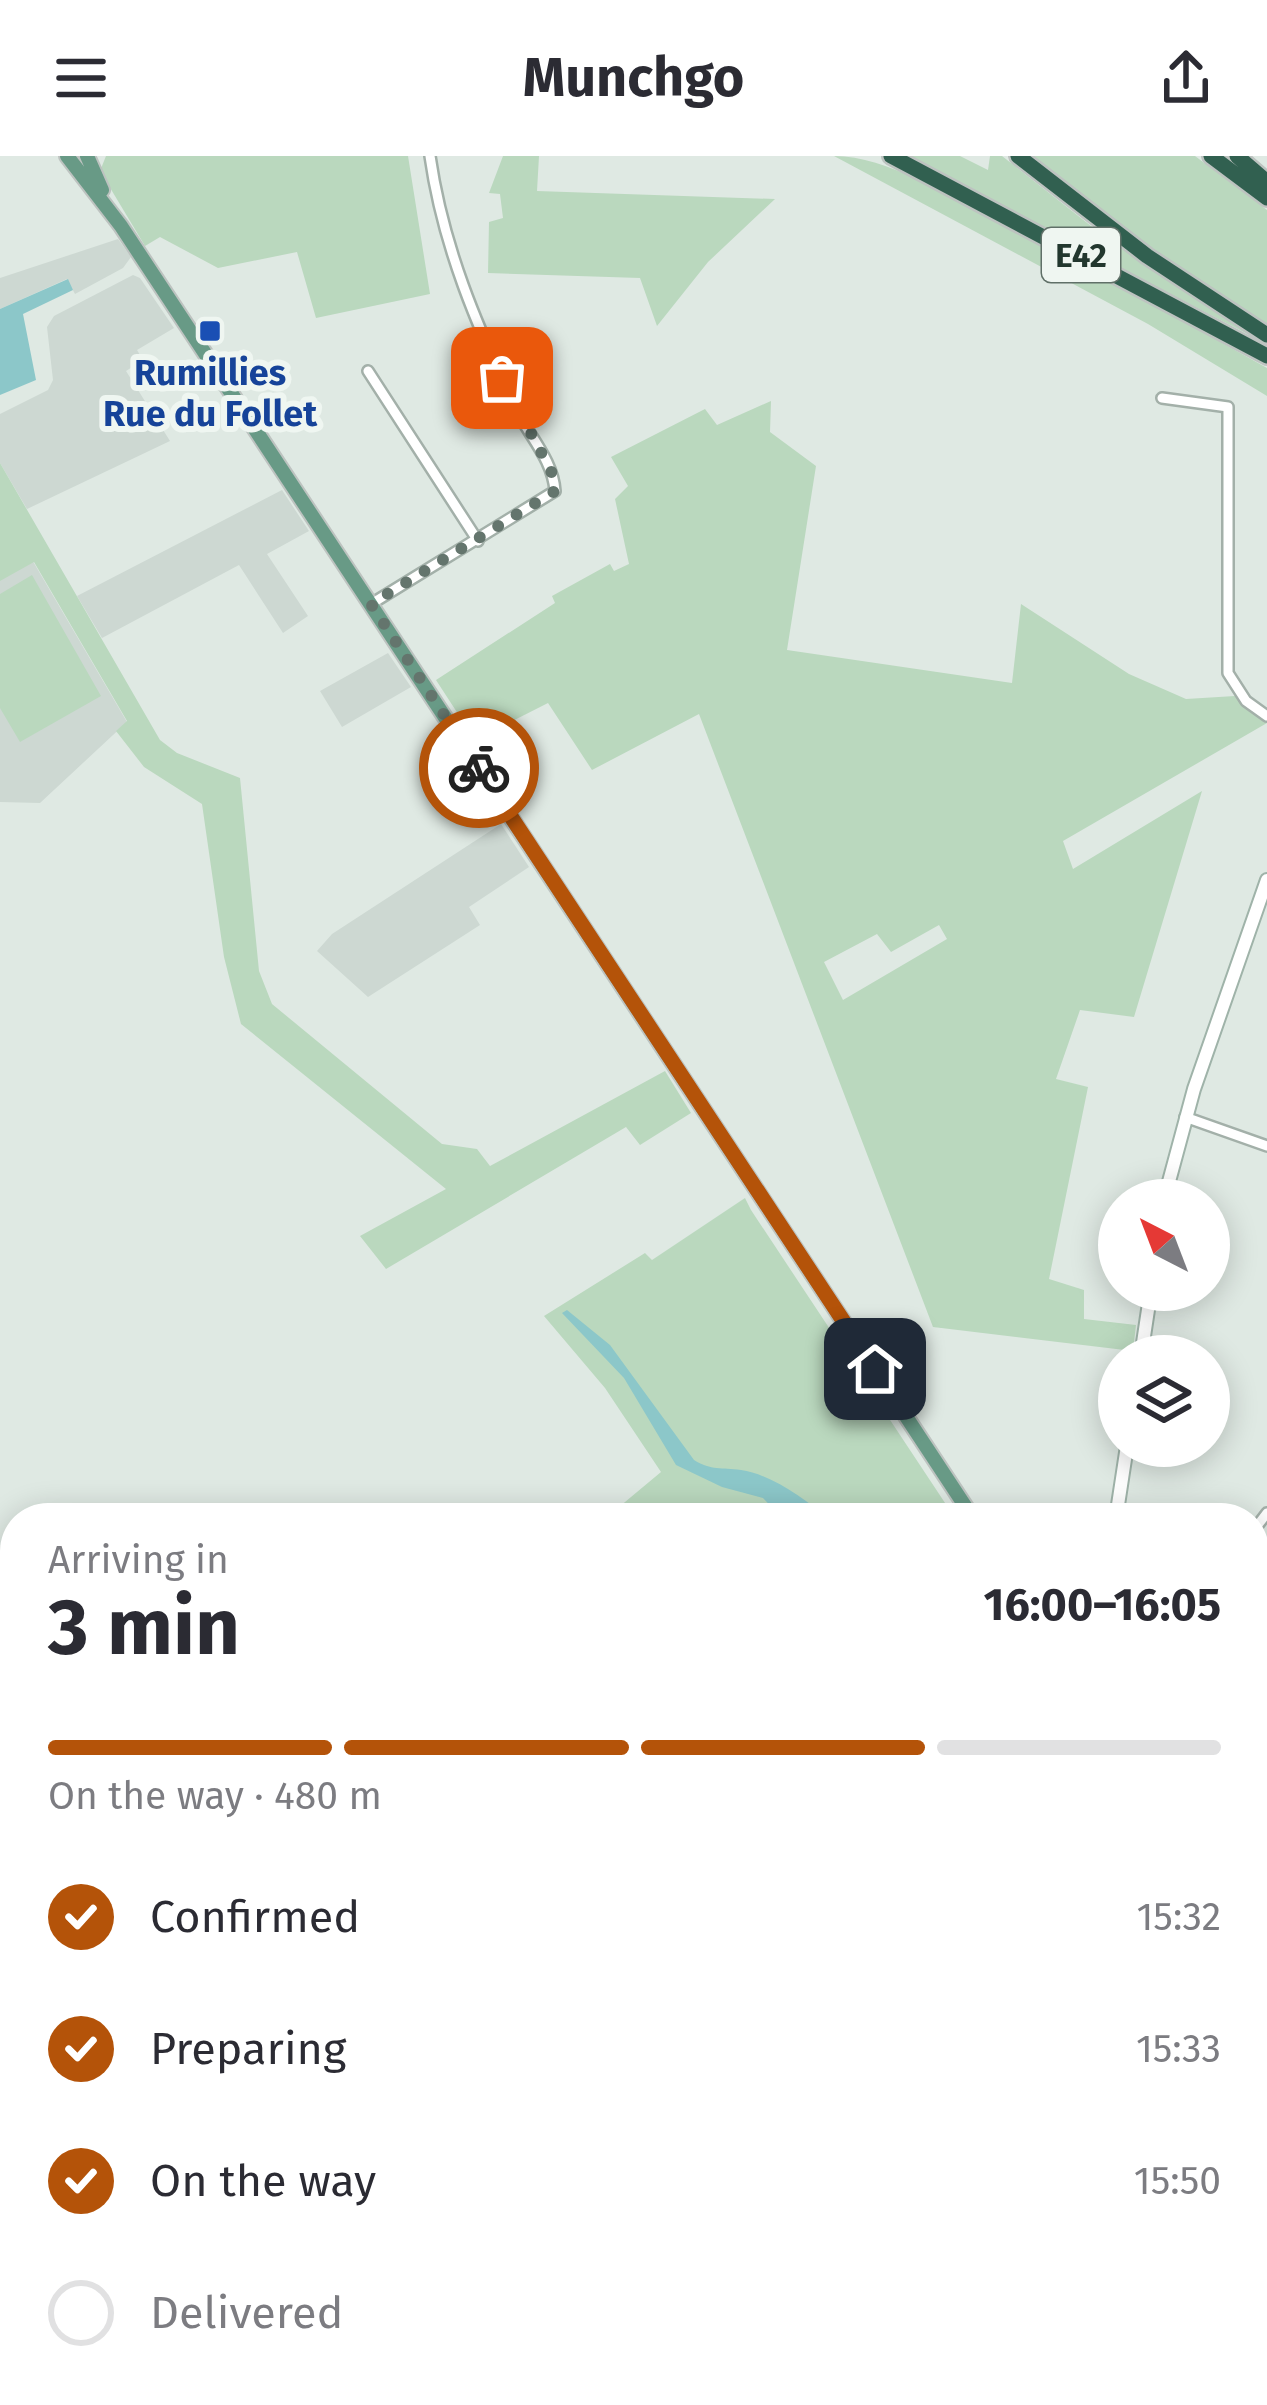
<!DOCTYPE html>
<html lang="en">
<head>
<meta charset="utf-8">
<style>
	:root { --surface:#fff; --page:#f2f2f3; --text:#2b2b33; --muted:#7c7c81; --line:#e1e1e2; --accent:#b45309 }
	body { margin:0; font-family:"Fira Sans",sans-serif; background:var(--page); color:var(--text); height:100vh; display:flex; flex-direction:column; font-size:45px; white-space:nowrap }
	* { box-sizing:border-box; margin:0 }
	p { font-size:39px; color:var(--muted) }
	.icon { flex:none; width:66px; height:66px; fill:none; stroke:currentColor; stroke-width:2; stroke-linecap:round; stroke-linejoin:round }
	.map { position:relative; flex:1; overflow:hidden }
	.details { position:absolute; left:0px; top:1347px; width:1269px; height:903px; display:flex; flex-direction:column; background:var(--surface); border-radius:48px 48px 0 0; box-shadow:0 6px 30px #0003 }
	.details>* { flex:none }
	.needle { width:78px; rotate:318deg }
	.buttons { position:absolute; left:1098px; top:1023px; display:grid; gap:24px }
	.buttons a { display:grid; place-items:center; width:132px; height:132px; border-radius:50%; background:var(--surface); box-shadow:0 6px 30px #0003; font-size:60px }
	.pin { position:absolute; display:grid; place-items:center; width:102px; height:102px; color:#fff; margin:-51px; border-radius:24px; box-shadow:0 6px 18px #0006 }
	.courier { position:absolute; display:grid; place-items:center; width:120px; height:120px; margin:-60px; border:9px solid #b45309; border-radius:50%; background:#fff; color:#222; box-shadow:0 3px 15px #0007 }
	.headline em { font-style:normal; font-weight:700 }
	.headline div { display:flex; flex-direction:column-reverse }
	.headline { display:flex; align-items:center; justify-content:space-between; height:204px; padding:0 48px }
	h1 { font-size:78px; font-weight:700; line-height:90px }
	.bar { display:grid; grid-template-columns:repeat(4,1fr); gap:18px 12px; align-content:center; height:144px; padding:0 48px }
	.bar i { height:15px; border-radius:9px; background:var(--line) }
	.bar .selected { background:var(--accent) }
	.bar p { grid-column:span 4 }
	ol { padding:0 48px; list-style:none }
	li { display:flex; align-items:center; gap:36px; height:132px }
	li p { margin-inline-start:auto }
	li .icon { padding:12px; border-radius:50%; background:var(--accent); color:#fff; stroke-width:4 }
	li:last-child { color:var(--muted) }
	li i { width:66px; height:66px; border:6px solid var(--line); border-radius:50% }
	header { display:flex; justify-content:space-between; align-items:center; height:156px; padding:0 48px; background:var(--surface); font-size:54px; font-weight:700 }
	.map>svg:first-child { display:block }
</style>
</head>
<body>
<header><svg class="icon" aria-label="menu" viewBox="0 0 24 24"><path d="M4 6h16M4 12h16M4 18h16"/></svg>Munchgo<svg class="icon" aria-label="share" viewBox="0 0 24 24"><path d="M12 15V3M7 8l5-5 5 5M5 13v7h14v-7"/></svg></header>
<div class="map">
<svg width="1267" height="2249" viewBox="0 0 1267 2249">
	<rect width="100%" height="100%" fill="#dfe9e3"/>
	<path fill="#cdd8d2" d="M118,83L131,101L123,112L75,138L67,123L0,153V122Z
		M133,119L140,122L174,172L137,194L143,204L126,215L170,285L27,353L0,307V258L48,234L53,224L47,171L54,160Z
		M282,334L309,375L267,398L308,460L283,477L239,409L102,482L77,440Z
		M0,349L127,566L40,647L0,646Z
		M388,497L411,531L342,571L320,535Z
		M501,668L529,711L469,751L480,769L368,841L317,795L332,778Z
		M745,2235H835L867,2248L772,2249Z"/>
	<path fill="#bad8be" fill-rule="evenodd" d="M106,0H408L430,138L316,162L297,96L218,112L160,81L145,90L100,15Z
		M503,0H539L537,35L775,43L708,106L657,170L640,122L488,117L489,66L503,62L500,38L489,37Z
		M834,0C888,0 949,41 996,66C1087,113 1178,162 1267,212V240L1148,168Z
		M905,0H960L988,14L990,0H1002L1100,77L1257,183Z
		M1028,0H1195L1267,54V171L1145,89Z
		M771,245L770,276L816,310L787,494L1012,527L1021,448L1129,518L1186,543L1235,540L1267,567L1063,685L1073,713L1202,635L1134,861L1080,854L1056,923L1088,931L1049,1123L1084,1134V1163L1136,1169L1133,1195L933,1171L699,558L592,614L548,547L475,584L436,524L555,447L552,440L610,408L614,415L629,408L615,343L628,330L611,301L705,253L717,269ZM939,769L947,783L843,844L824,806L877,778L891,796Z
		M0,307L160,584L177,597L240,622L259,815L272,848L442,988L477,993L490,1010L665,915L691,957L640,989L626,971L386,1113L360,1080L446,1033L241,868L224,801L202,648L144,611L116,575L127,565L34,406L0,425Z
		M32,419L101,540L20,586L0,552V438Z
		M745,1042L751,1054L955,1362L607,1361L661,1316L605,1232L544,1160L645,1097L652,1104Z
		M1254,1634H1267V1717L1254,1709Z
		M1267,2143V2249L1228,2235H1254V2150Z
		M229,2235H323L314,2249H218Z"/>
	<path fill="#8cc7c9" d="M68,123L73,134L23,158L36,224L0,239V153Z
		M567,1154L610,1189L694,1304C712,1315 721,1311 741,1314C770,1318 806,1343 827,1362H782L763,1342L722,1331L676,1309L624,1222L562,1157Z"/>
	<g fill="none" stroke-linecap="round" stroke-linejoin="round">
		<path stroke="#8cc7c9" stroke-width="3" d="M1254,1711L1267,1716"/>
		<g stroke="#a3b0a9" stroke-width="14">
			<path id="minor" d="M368,215L478,385
				M1162,242L1228,251V517L1246,545L1267,560
				M371,448L555,335C553,304 529,280 516,253C477,170 443,91 430,0
				M1185,961L1267,990
				M1254,1374L1267,1357
				M1254,1810L1267,1818
				M1254,1928L1267,1903
				M275,2249L283,2235
				M1088,2249L1095,2235"/>
		</g>
		<g stroke="#a3b0a9" stroke-width="15">
			<path id="tertiary" d="M1254,1555L1267,1553"/>
		</g>
		<g stroke="#9fb3a9" stroke-width="16">
			<path id="secondary" d="M1164,1044L1194,933L1267,724
				M1141,1200L1151,1134
				M1116,1362L1127,1290"/>
		</g>
		<g stroke="#bdc3c0" stroke-width="18">
			<path id="primary" d="M67,0L121,70L973,1362
				M87,0L102,34
				M888,2249L892,2235"/>
		</g>
		<g stroke="#bdc3c0" stroke-width="20">
			<path id="motorway" d="M891,0L1267,200
				M1018,0L1147,100L1267,179
				M1211,0L1267,42
				M1237,0L1267,26"/>
		</g>
		<use href="#minor" stroke="#fff" stroke-width="9"/>
		<use href="#tertiary" stroke="#fff" stroke-width="10"/>
		<use href="#secondary" stroke="#fff" stroke-width="12"/>
		<use href="#primary" stroke="#689a86" stroke-width="14"/>
		<use href="#motorway" stroke="#316050" stroke-width="15"/>
	</g>
	<g fill="none" stroke-linecap="round" stroke-linejoin="round">
		<path stroke="#64756d" stroke-width="12" stroke-dasharray="0 21.6" d="M479,612L371,448L555,335L554,321L502,222"/>
		<path stroke="#b45309" stroke-width="15" d="M479,612L875,1213"/>
	</g>
	<rect fill="#1a4fb4" stroke="#eff6f1" stroke-width="4.5" x="198" y="163" width="24" height="24" rx="6"/>
	<g text-anchor="middle" stroke-width="12" stroke-linejoin="round" paint-order="stroke">
		<rect fill="#eff6f1" stroke="#607068" stroke-width="3" x="1042" y="72" width="78" height="54" rx="9"/>
		<g font-size="33" font-weight="bold" fill="#22372e">
			<text x="1081" y="111">E42</text>
		</g>
		<g font-size="36" font-weight="bold" fill="#164399" stroke="#eff6f1">
			<text x="210" y="229">Rumillies<tspan x="210" dy="41">Rue du Follet</tspan></text>
		</g>
	</g>
</svg>
<div class="buttons">
<a><svg class="needle" viewBox="-14 -14 28 28"><path d="M0-13l5 13h-10z" fill="#e53935"/><path d="M0 13l5-13h-10z" fill="#7c7c81"/></svg></a>
<a><svg class="icon" aria-label="layers" viewBox="0 0 24 24"><path d="M12 4l9 5-9 5-9-5zM3 14l9 5 9-5"/></svg></a>
</div>
<div class="pin" style="left:502px;top:222px;background:#ea580c"><svg class="icon" aria-label="bag" viewBox="0 0 24 24"><path d="M5 8h14l-1 12H6zM9 8a3 3 0 0 1 6 0"/></svg></div>
<div class="pin" style="left:875px;top:1213px;background:#1f2937"><svg class="icon" aria-label="home" viewBox="0 0 24 24"><path d="M3 11l9-7 9 7M6 9v11h12V9"/></svg></div>
<div class="courier" style="left:479px;top:612px"><svg class="icon" aria-label="bike" viewBox="0 0 24 24"><circle cx="6" cy="16" r="4"/><circle cx="18" cy="16" r="4"/><path d="M6 16l4-8h5l3 8M10 8l3 8H6M13 5h3"/></svg></div>
<section class="details">
<div class="headline"><div><h1>3 min</h1><p>Arriving in</p></div><em>16:00–16:05</em></div>
<div class="bar"><i class="selected"></i><i class="selected"></i><i class="selected"></i><i></i><p>On the way · 480 m</p></div>
<ol>
<li><svg class="icon" aria-label="check" viewBox="0 0 24 24"><path d="M5 12l5 5 9-10"/></svg>Confirmed<p>15:32</p></li>
<li><svg class="icon" aria-label="check" viewBox="0 0 24 24"><path d="M5 12l5 5 9-10"/></svg>Preparing<p>15:33</p></li>
<li><svg class="icon" aria-label="check" viewBox="0 0 24 24"><path d="M5 12l5 5 9-10"/></svg>On the way<p>15:50</p></li>
<li><i></i>Delivered</li>
</ol>
</section>
</div>
</body>
</html>
